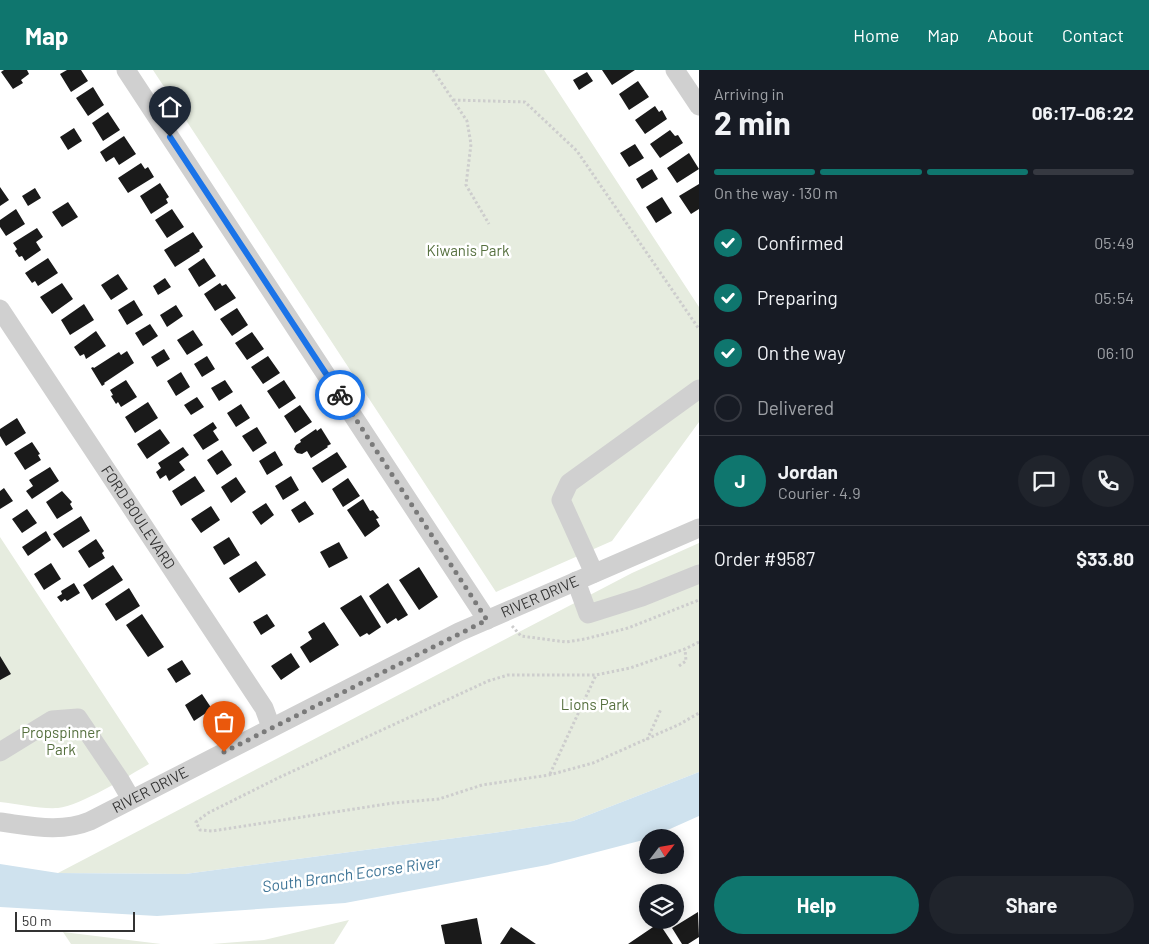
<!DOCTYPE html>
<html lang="en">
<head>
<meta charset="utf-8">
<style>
	:root { --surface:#171b24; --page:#20242c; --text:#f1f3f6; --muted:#9ea1a6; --line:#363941; --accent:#0f766e }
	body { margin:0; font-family:Barlow,sans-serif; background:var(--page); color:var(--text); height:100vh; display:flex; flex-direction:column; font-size:19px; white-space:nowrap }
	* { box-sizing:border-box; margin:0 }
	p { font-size:16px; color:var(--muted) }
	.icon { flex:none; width:28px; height:28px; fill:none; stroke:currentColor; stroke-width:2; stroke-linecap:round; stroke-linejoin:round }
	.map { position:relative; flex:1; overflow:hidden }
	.side { display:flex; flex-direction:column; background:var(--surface); width:450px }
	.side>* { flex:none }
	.needle { width:32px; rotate:59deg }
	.buttons { position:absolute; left:639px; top:759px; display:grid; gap:10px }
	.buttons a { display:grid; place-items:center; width:45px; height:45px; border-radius:50%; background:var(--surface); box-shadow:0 2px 12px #0003; font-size:25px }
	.scale { position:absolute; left:15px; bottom:12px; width:120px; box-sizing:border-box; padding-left:5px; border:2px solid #333; border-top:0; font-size:14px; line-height:18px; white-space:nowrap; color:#333; -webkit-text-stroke:4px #fff; paint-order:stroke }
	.pin { position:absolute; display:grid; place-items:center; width:42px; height:42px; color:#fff; margin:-51px -21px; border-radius:50% 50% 50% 0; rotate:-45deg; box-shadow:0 0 5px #0007 }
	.pin .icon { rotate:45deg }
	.courier { position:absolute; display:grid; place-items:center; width:50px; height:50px; margin:-25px; border:4px solid #1a73e8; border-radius:50%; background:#fff; color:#222; box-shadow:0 1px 6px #0007 }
	.head em { font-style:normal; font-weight:700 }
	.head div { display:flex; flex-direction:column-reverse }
	.head { display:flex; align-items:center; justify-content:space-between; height:85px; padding:0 15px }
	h1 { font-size:32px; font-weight:700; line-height:38px }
	.bar { display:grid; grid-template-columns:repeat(4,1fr); gap:8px 5px; align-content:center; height:60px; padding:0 15px }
	.bar i { height:6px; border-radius:4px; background:var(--line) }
	.bar .selected { background:var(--accent) }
	.bar p { grid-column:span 4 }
	.line { display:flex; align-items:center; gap:12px; padding:0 15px; border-top:1px solid var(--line) }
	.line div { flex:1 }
	.round { display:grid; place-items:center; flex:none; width:52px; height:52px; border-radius:26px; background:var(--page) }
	ol { padding:0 15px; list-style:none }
	li { display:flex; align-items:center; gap:15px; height:55px }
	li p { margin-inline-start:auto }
	li .icon { padding:5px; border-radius:50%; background:var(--accent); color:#fff; stroke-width:4 }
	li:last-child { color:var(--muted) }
	li i { width:28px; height:28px; border:2px solid var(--line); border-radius:50% }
	.cta { display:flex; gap:10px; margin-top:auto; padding:10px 15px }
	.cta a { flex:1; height:58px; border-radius:30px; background:var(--accent); color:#fff; font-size:20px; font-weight:700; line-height:58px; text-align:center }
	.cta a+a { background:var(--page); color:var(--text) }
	header { display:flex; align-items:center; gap:30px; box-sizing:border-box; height:70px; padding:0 25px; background:var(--accent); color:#fff }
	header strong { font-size:24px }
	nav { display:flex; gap:28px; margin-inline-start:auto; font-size:18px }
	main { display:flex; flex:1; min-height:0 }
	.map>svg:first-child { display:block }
</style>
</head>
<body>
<header>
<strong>Map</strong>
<nav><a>Home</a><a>Map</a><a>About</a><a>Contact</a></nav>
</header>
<main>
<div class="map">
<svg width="699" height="874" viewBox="0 0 699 874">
	<rect width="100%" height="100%" fill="#fff"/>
	<path fill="#e6ecdf" d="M153,0H544L699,237V352L612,471L496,522Z
		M0,467L149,694C128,706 80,736 58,738C39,739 19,734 0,732Z
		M699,473V702L573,751L493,763L185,804L58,803L632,503Z
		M349,850L334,874H212L264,870Z
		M63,862L161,874H71Z"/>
	<path fill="#cfe2ee" d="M699,702V746L652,767L648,768L647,769L547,795L345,833L157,846L0,837V794L58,803L185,804L493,763L573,751Z"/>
	<path fill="#1a1a1a" d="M4,0H27L29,4L21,10L23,13L13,19L1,2Z
		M67,0H81L88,11L71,22L60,4Z
		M602,0H635L612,15Z
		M587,2L593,11L579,20L573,10Z
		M638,11L649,27L629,40L619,24Z
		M93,17L104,35L88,46L76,28Z
		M655,36L659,42L662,40L667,49L645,64L635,50Z
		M108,42L120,60L103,71L92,53Z
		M74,58L82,71L68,80L60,67Z
		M670,60L675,66L678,65L683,73L660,88L650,74Z
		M124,66L136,84L119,95L114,87L106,92L100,82Z
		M635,74L644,88L629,97L620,83Z
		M689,83L699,99L677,113L667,98Z
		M141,93L145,99L148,97L154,107L128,123L118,108Z
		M652,99L658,109L642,119L636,109Z
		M160,113L169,127L166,129L168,133L151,144L140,126Z
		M699,114V139L691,144L679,126Z
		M0,117L9,130L0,136Z
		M35,118L41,128L28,136L22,126Z
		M662,127L672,143L656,153L646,137Z
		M68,132L78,147L62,157L52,142Z
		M16,139L25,154L6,166L0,157V150Z
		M172,139L184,157L167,168L155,150Z
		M37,158L43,167L36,172L41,180L25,191L22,186L19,187L15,181L17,179L13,173Z
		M193,162L203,177L199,180L200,181L175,197L164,180Z
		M48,188L58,203L38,216L35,211L32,213L25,203Z
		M204,188L216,206L199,217L188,199Z
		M118,204L128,219L111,230L101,215Z
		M165,208L171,217L158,225L153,216Z
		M62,213L73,229L52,244L40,227Z
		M220,213L222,216L226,214L236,228L215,241L204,224Z
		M134,230L143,245L127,255L118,240Z
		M84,234L94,250L70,265L61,250Z
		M176,235L183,246L167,257L160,245Z
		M237,238L248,255L232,266L220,249Z
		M150,254L158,266L143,276L135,263Z
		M193,260L203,275L187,285L177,270Z
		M96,261L106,276L86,289L84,284L80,286L74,277Z
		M252,262L264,279L247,290L235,273Z
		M164,279L170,289L157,297L151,287Z
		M127,281L134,293L104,313L105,314L102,316L91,298L93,297L94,298L119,282L121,285Z
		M207,286L215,299L202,307L194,294Z
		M268,286L280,303L263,314L251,297Z
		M181,302L190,317L176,326L167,311Z
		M126,310L137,327L121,337L118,332L116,334L111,326L113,325L110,320Z
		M225,310L233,322L219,331L211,318Z
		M284,310L296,328L279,339L267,321Z
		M197,327L204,337L191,345L184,335Z
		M148,332L158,348L135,363L125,347Z
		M241,334L250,348L236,357L227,343Z
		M300,335L312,352L295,363L284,346Z
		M17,348L26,363L6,376L0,366V359Z
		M213,352L217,358L213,361L219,370L203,380L193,365Z
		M257,357L267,373L253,382L242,366Z
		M321,358L331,374L327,376L328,377L311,388L307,381L302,384L297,383L294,379L296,375L301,372L300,370L316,359L317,361Z
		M160,359L170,373L147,389L137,374Z
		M32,372L40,384L38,385L41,390L25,400L14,383Z
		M183,377L189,385L179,392L185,400L169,411L166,405L160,409L156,402L161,398L158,393Z
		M222,380L232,395L217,405L207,390Z
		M275,381L283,395L267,405L259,391Z
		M337,382L347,397L322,413L312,398Z
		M50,397L59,411L32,429L26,421L33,416L29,410Z
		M195,406L205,421L181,436L172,421Z
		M291,406L299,420L283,430L275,416Z
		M236,407L246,422L231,433L221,417Z
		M348,408L360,426L343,437L332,419Z
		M4,418L13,431L0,439V421Z
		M62,421L72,432L70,434L73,439L57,449L46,432Z
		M363,429L370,441L373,440L379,448L376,449L380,456L365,467L347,440Z
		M305,431L314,444L299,453L291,440Z
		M266,433L274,445L261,455L252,442Z
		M211,436L220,450L201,463L191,449Z
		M27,439L37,453L22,463L12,449Z
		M81,446L90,461L63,478L53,464Z
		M46,461L51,470L28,486L22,477Z
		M229,467L240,485L224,495L213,477Z
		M96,469L104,481L102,483L105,488L89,498L78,481Z
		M339,472L348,488L329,498L320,482Z
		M256,491L266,505L239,523L229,508Z
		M51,493L61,509L44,520L34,504Z
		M113,495L123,510L92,530L83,515Z
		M419,497L438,527L419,540L399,510Z
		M74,513L80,523L67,531L65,529L61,532L57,527L62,524L61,521Z
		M388,513L408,545L398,551L396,548L387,554L369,526Z
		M129,518L140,536L116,551L105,534Z
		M361,525L381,557L369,565L367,563L360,567L340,538Z
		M142,544L164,577L148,587L126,555Z
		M267,544L275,556L261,565L253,552Z
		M324,552L339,575L310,593L300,577L312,569L308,562Z
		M291,583L300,597L281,610L271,596Z
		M0,586L11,604L0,610Z
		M182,590L191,604L176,613L167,599Z
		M202,624L212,639L194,651L185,635Z
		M698,842L699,867L688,874H682L672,858Z
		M477,848L482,874H445L441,855Z
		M659,853L673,874H628Z
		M511,857L536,874H500Z"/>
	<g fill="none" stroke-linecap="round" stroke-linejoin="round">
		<path stroke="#cdcdcd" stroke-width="3" stroke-dasharray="2.5 2.5" stroke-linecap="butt" d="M433,0L467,51L471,74L466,115L489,154
			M453,30L525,32L577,81L699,259
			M512,556L521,566L566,572L585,569L628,558L699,530
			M699,572L685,579L630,598L596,605H508L488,611L278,708L208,743L196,752L200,760L212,761L393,733L439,729L482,715L549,705L593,693L680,654L699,643
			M679,596L686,591L685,579
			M647,670L661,639
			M550,704L596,605"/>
		<g stroke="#d0d0d0" stroke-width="19">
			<path d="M126,0L487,550"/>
			<path d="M675,0L699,36"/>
			<path id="s1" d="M0,239L264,638L271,657"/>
			<path d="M594,503L561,430L569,413L699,319"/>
			<path d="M576,511L588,544L642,527L699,504"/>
			<path d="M0,682L52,650L78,648L120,710L131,729"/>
			<path id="s2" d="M0,752C31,756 61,763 90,751L459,562L699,458"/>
		</g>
	</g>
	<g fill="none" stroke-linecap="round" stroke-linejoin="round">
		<path stroke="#7a7a7a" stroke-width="5" stroke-dasharray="0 9" d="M224,682L487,550L340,325"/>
		<path stroke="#1a73e8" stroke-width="6" d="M170,67L340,325"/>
	</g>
	<g text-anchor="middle" stroke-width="5" stroke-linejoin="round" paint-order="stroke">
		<g font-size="15" fill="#56703f" stroke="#fff">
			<text x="468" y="186">Kiwanis Park</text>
			<text x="595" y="640">Lions Park</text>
			<text x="61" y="668">Propspinner<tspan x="61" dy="17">Park</tspan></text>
		</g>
		<g font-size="15" fill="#333" stroke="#fff">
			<text dy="5" stroke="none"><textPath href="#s1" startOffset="250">FORD BOULEVARD</textPath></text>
			<text dy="5" stroke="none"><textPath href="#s2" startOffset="594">RIVER DRIVE</textPath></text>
			<text dy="5" stroke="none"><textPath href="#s2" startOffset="159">RIVER DRIVE</textPath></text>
		</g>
		<g font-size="16" font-style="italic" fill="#3f7597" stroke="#fff">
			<text transform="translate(351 804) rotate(-8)" y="6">South Branch Ecorse River</text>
		</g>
	</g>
</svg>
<div class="buttons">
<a><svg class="needle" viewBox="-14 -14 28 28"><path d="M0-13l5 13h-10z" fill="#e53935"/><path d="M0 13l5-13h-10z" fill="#9ea1a6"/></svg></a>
<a><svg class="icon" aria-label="layers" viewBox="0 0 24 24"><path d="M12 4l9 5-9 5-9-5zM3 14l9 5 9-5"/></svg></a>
</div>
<div class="scale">50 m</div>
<div class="pin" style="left:224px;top:682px;background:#ea580c"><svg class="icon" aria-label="bag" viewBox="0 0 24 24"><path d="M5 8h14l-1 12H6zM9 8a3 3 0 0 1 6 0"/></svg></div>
<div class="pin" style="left:170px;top:67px;background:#1f2937"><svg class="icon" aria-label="home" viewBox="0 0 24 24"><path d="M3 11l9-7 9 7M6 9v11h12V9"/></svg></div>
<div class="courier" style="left:340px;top:325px"><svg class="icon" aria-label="bike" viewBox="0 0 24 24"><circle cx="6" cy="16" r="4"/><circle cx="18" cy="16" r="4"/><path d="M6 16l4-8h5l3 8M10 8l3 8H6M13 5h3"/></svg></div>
</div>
<section class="side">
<div class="head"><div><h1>2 min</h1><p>Arriving in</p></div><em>06:17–06:22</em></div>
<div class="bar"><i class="selected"></i><i class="selected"></i><i class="selected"></i><i></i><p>On the way · 130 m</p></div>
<ol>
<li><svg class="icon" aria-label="check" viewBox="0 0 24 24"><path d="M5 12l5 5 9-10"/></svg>Confirmed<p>05:49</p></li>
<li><svg class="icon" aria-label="check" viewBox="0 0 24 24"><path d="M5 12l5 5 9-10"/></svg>Preparing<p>05:54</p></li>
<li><svg class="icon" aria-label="check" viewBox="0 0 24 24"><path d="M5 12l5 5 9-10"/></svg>On the way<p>06:10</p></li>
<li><i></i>Delivered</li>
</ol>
<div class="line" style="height:90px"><b class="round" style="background:var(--accent);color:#fff">J</b><div><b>Jordan</b><p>Courier · 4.9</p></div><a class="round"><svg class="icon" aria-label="chat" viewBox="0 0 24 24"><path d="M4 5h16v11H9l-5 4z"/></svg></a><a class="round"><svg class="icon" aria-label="phone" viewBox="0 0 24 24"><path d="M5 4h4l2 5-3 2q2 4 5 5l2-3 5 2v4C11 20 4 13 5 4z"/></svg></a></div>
<div class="line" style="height:65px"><div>Order #9587</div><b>$33.80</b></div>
<div class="cta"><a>Help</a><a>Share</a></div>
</section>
</main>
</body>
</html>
